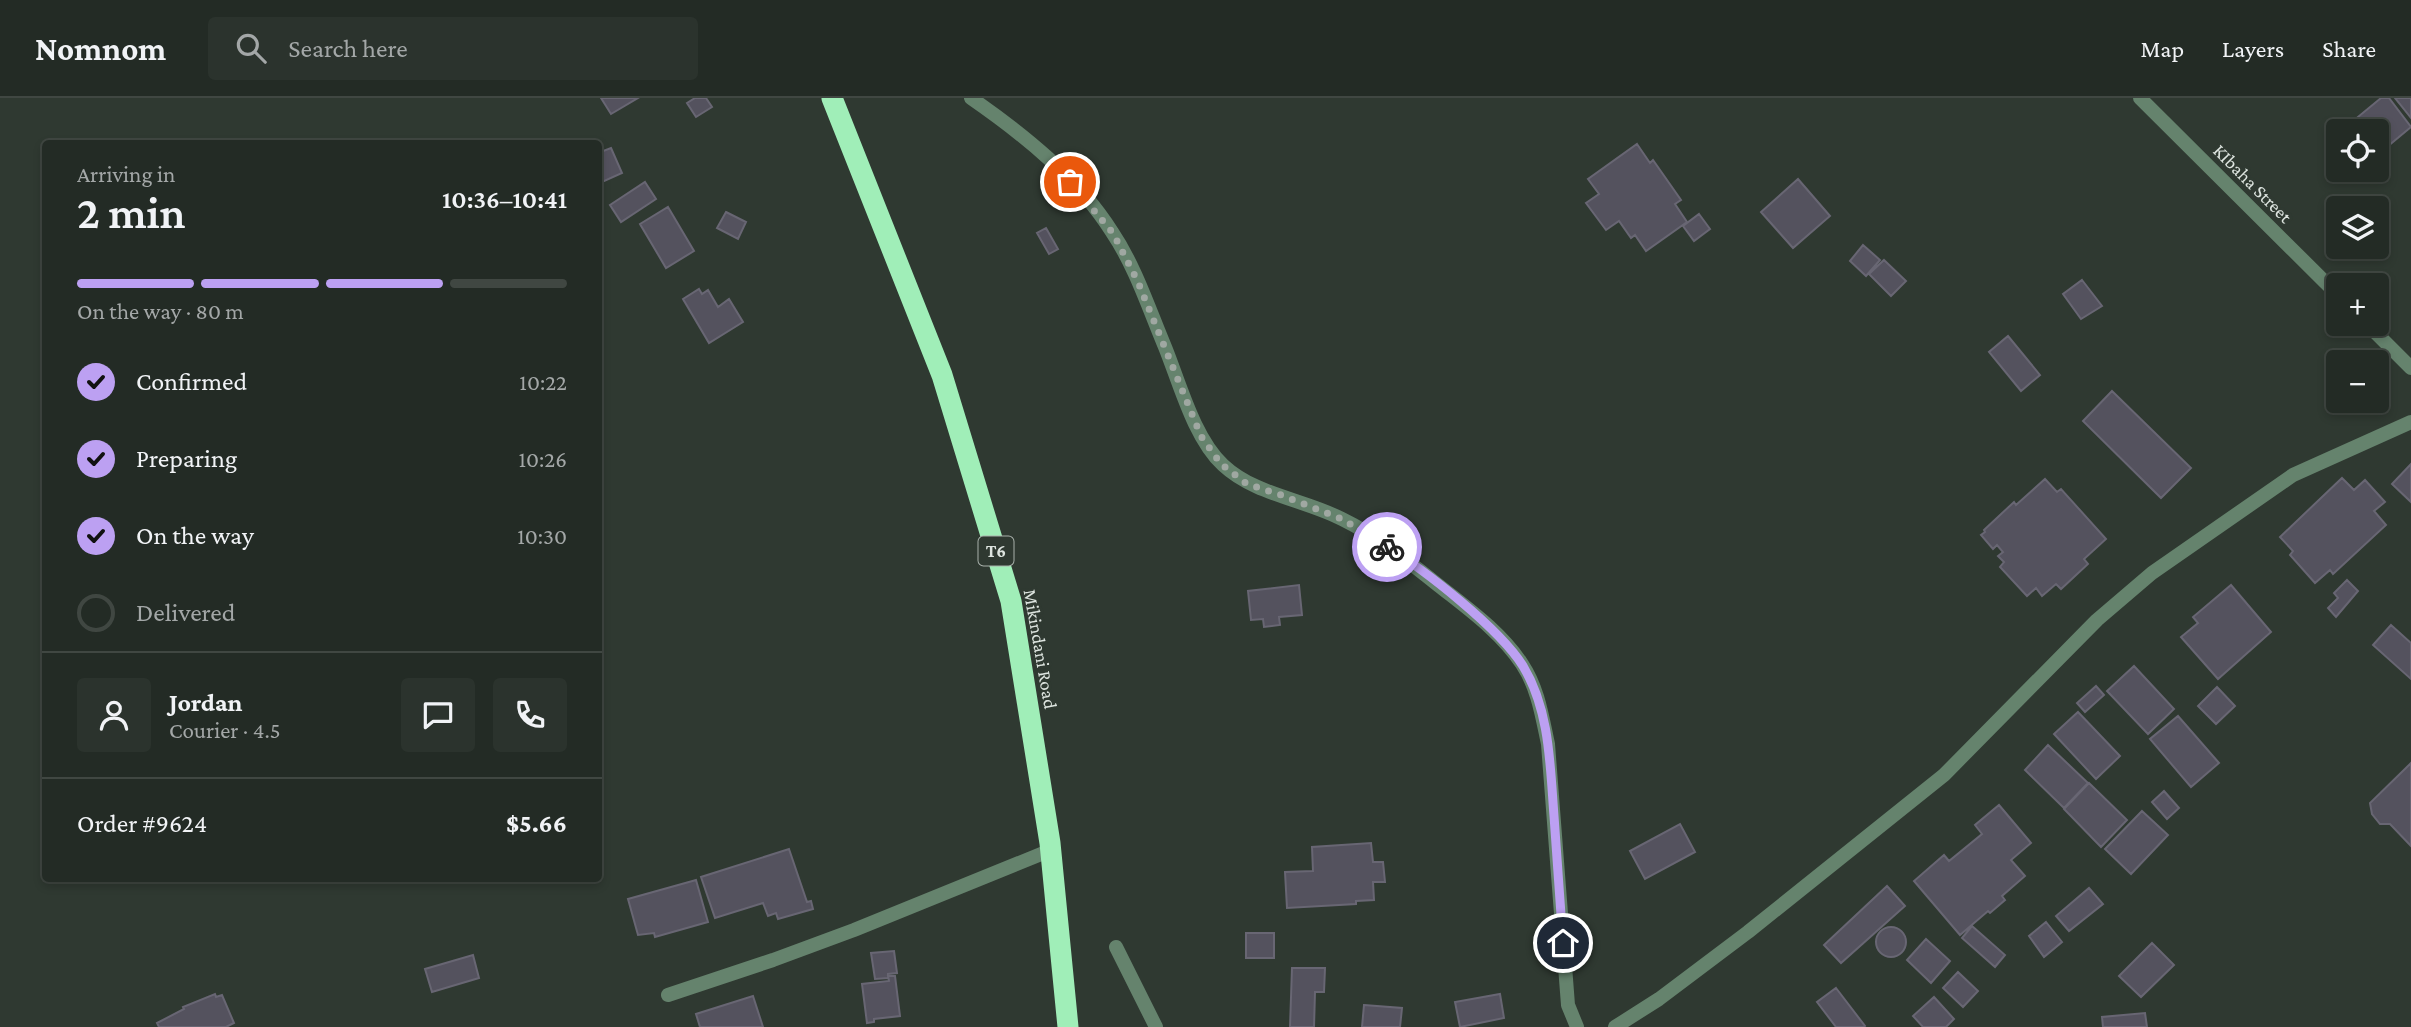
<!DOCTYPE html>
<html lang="en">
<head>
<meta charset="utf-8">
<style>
	:root { --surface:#232b25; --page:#2b332d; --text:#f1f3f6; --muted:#a3a7a7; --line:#404742; --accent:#bca0f2 }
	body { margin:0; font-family:"Crimson Pro",serif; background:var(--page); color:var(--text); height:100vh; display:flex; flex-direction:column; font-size:26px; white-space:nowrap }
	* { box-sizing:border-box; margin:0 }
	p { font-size:23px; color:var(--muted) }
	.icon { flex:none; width:38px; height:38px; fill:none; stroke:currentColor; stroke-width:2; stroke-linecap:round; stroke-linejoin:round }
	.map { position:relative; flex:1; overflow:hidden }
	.sheet { position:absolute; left:42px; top:42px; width:560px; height:742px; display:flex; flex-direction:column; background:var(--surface); border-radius:7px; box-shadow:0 4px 10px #0003,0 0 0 2px var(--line) }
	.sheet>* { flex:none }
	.fabs { position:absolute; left:2326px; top:21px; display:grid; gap:14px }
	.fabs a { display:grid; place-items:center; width:63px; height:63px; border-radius:7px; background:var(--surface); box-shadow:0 4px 10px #0003,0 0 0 2px var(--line); font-size:35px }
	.pin { position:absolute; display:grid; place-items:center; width:60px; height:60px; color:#fff; margin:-30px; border:4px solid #fff; border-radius:50%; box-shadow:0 2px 7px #0007 }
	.courier { position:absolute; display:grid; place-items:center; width:70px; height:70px; margin:-35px; border:5px solid #bca0f2; border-radius:50%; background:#fff; color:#222; box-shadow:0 2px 9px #0007 }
	.head em { font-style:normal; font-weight:600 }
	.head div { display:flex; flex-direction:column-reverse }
	.head { display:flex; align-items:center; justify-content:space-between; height:119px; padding:0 35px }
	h1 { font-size:46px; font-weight:600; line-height:52px }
	.bar { display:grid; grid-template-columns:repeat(4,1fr); gap:10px 7px; align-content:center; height:84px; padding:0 35px }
	.bar i { height:9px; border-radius:5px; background:var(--line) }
	.bar .active { background:var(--accent) }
	.bar p { grid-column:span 4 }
	.line { display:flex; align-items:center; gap:18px; padding:0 35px; border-top:2px solid var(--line) }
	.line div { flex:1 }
	.round { display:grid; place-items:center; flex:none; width:74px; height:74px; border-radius:7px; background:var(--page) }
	ol { padding:0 35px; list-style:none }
	li { display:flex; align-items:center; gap:21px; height:77px }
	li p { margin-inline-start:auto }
	li .icon { padding:7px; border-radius:50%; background:var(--accent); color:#111; stroke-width:4 }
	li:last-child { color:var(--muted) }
	li i { width:38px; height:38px; border:4px solid var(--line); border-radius:50% }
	header { display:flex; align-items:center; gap:42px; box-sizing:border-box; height:98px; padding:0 35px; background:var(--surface); border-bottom:2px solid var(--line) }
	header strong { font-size:33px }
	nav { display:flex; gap:38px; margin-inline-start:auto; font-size:24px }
	.search { width:490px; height:63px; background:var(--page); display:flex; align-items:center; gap:18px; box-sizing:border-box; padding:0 24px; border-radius:7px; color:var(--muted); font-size:26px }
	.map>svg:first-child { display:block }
</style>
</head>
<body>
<header>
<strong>Nomnom</strong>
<div class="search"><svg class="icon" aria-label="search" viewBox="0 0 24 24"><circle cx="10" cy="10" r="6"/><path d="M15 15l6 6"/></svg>Search here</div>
<nav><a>Map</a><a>Layers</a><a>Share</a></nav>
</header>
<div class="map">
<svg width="2411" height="929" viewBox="0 0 2411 929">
	<rect width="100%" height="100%" fill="#2f3931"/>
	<path fill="#54525e" stroke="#686673" stroke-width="2" d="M601,0H638L611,16Z
		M695,0H706L712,9L696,19L687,5Z
		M2381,0H2389L2411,29L2376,58V33H2352L2347,28Z
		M2395,0H2411V20Z
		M1637,46L1650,65L1653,62L1681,102L1675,106L1687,124L1646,153L1635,137L1631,140L1619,123L1606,132L1586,105L1599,96L1588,81Z
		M611,50L622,75L602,84L598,77V55Z
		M1798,81L1830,118L1793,150L1761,114Z
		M645,84L656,101L621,124L610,107Z
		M668,109L694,153L666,170L640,126Z
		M726,114L746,124L738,141L717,130Z
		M1699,116L1710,131L1694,143L1683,128Z
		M1046,130L1058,151L1049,156L1037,135Z
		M1863,147L1880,162L1866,178L1850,163Z
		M1884,162L1906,183L1891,198L1869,176Z
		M2082,182L2102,208L2081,221L2063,196Z
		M699,191L702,196L708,192L718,209L729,201L743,224L709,245L683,201Z
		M2008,238L2040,277L2021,293L1989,254Z
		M2112,293L2191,370L2161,400L2083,323Z
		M2411,366V404L2392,386Z
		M2342,380L2354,392L2365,382L2385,404L2374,413L2386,427L2333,476L2330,472L2315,485L2290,457L2293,453L2280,439Z
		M2045,381L2057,394L2061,391L2106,441L2084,461L2088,466L2061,491L2056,486L2042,498L2036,490L2027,498L2000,469L2004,464L1998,458L2003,454L1997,447L1993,451L1981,437L1985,434L1984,432L2014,404L2016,407Z
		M2347,482L2358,493L2336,519L2328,510L2338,500L2334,495Z
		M1299,487L1302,517L1279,519L1280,527L1264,529L1263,521L1251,522L1248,493Z
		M2231,487L2271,534L2218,581L2181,539L2198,525L2193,519Z
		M2391,527L2411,545V581L2373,547Z
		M2134,568L2174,611L2148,636L2107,593Z
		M2096,588L2104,597L2085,614L2077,605Z
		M2217,589L2235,608L2216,626L2198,608Z
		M2078,614L2120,658L2096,681L2054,636Z
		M2178,618L2219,665L2191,689L2150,641Z
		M2048,647L2088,685L2064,710L2025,672Z
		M2411,665V748L2390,726H2380L2372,716L2370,705Z
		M2089,685L2127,722L2101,749L2064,711Z
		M2164,693L2179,710L2167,721L2152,704Z
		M1999,707L2031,745L2011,762L2025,778L2002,798L2005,802L1990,815L1988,813L1960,837L1914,783L1944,757L1949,763L1982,736L1975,727Z
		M2142,713L2168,737L2131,776L2105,751Z
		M1680,726L1695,754L1645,781L1630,753Z
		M1371,745L1373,764H1383L1385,784H1373L1374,802L1356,803V806L1287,810L1285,774L1313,773L1312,749Z
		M789,751L807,804L811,803L813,811L778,821L776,815L768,818L763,805L715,820L701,779Z
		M696,782L708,824L655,839L654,835L638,837L628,801Z
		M1887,788L1905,808L1841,865L1824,847Z
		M2089,790L2103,806L2069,833L2056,818Z
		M2046,824L2062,844L2044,859L2029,838Z
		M1972,828L2005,857L1995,869L1962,840Z
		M1876 844a15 15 0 1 1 30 0a15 15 0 1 1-30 0Z
		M1246,835H1274V860H1246Z
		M1926,841L1950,863L1931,885L1907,862Z
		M2152,845L2174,867L2141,899L2119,878Z
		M894,853L897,875L888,876V880L875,881L871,855Z
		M473,857L479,880L432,894L425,871Z
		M1292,870H1325L1324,894H1315L1314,929H1290Z
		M1958,874L1978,893L1963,909L1943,890Z
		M888,878H895L900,918L874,921V924L867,925L862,886L889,883Z
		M1836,890L1865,928L1864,929H1836L1817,904Z
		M215,896L216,899L222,897L234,925L226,929H159L157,925L184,911L183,909Z
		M1500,896L1504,920L1460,929L1455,904Z
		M753,898L763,929H700L696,916Z
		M1934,899L1954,921L1946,929H1923L1913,918Z
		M1364,907L1402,910L1400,929H1362Z
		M2145,915L2147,929H2103L2102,919Z"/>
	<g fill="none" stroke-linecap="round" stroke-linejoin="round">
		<path stroke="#65836d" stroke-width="14" d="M971,0C1023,36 1078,80 1112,134C1135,168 1149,211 1165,249C1180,286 1194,340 1223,367C1255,397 1303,401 1342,421C1377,438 1408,463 1438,487C1467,510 1501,534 1522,566C1538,590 1542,618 1548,646L1568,907L1577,929
			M2140,0L2338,197
			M2367,226L2411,270
			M1116,849L1156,929
			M668,897L773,862L854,832L1051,752
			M1615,929L1659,901L1748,834L1944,677L2097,522L2152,475L2293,377L2411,324"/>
		<path stroke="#a0eeb8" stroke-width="21" d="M832,0L942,277L1011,503L1050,745L1068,929"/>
	</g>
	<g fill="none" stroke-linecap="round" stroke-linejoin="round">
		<path stroke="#a0a8a2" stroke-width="7" stroke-dasharray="0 12.6" d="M1070,84L1113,135L1138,184L1201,338L1221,366L1247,386L1281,397L1342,421L1387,449"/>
		<path stroke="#bca0f2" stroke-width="9" d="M1387,449C1425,472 1500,531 1523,568C1550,613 1550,667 1554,718C1557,760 1560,803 1563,845"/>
	</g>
	<g text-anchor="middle" stroke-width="6" stroke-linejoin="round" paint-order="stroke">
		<rect fill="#2f3931" stroke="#a9b1ab" stroke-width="2" x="978.5" y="438.5" width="35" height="29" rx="5"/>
		<g font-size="18" font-weight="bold" fill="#dde4df">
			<text x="996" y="459">T6</text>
		</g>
		<g font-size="19" fill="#dde4df" stroke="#2f3931">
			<text transform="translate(2253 85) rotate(45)" y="7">KIbaha Street</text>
			<text transform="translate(1041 551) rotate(80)" y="7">Mikindani Road</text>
		</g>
	</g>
</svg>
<div class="fabs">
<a><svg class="icon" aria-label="locate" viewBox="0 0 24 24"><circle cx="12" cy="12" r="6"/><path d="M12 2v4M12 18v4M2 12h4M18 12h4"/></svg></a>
<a><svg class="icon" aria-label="layers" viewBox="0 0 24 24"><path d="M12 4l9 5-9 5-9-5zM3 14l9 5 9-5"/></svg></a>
<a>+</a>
<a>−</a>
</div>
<div class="pin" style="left:1070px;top:84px;background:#ea580c"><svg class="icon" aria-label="bag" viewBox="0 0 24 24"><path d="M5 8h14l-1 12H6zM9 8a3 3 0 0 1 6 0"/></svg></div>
<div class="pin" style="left:1563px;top:845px;background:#1f2937"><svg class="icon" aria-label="home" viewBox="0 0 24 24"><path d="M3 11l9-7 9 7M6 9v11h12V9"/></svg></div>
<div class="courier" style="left:1387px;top:449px"><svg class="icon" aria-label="bike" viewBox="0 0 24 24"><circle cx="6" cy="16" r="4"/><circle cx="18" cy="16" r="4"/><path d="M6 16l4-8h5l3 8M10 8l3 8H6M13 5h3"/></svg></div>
<section class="sheet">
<div class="head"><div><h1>2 min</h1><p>Arriving in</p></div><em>10:36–10:41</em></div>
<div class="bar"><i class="active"></i><i class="active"></i><i class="active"></i><i></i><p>On the way · 80 m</p></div>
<ol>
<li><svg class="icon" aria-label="check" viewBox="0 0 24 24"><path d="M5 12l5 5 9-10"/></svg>Confirmed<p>10:22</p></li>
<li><svg class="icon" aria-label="check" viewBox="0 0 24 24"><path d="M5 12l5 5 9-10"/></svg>Preparing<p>10:26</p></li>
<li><svg class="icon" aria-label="check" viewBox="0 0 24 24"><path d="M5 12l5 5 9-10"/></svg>On the way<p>10:30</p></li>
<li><i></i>Delivered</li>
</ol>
<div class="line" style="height:126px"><a class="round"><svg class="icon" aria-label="person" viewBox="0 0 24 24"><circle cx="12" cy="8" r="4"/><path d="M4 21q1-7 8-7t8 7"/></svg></a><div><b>Jordan</b><p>Courier · 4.5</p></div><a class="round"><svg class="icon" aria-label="chat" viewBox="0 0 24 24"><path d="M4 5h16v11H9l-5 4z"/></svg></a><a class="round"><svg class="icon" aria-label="phone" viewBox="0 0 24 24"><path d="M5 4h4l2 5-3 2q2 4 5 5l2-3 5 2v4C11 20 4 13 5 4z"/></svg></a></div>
<div class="line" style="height:91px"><div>Order #9624</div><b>$5.66</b></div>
</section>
</div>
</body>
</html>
